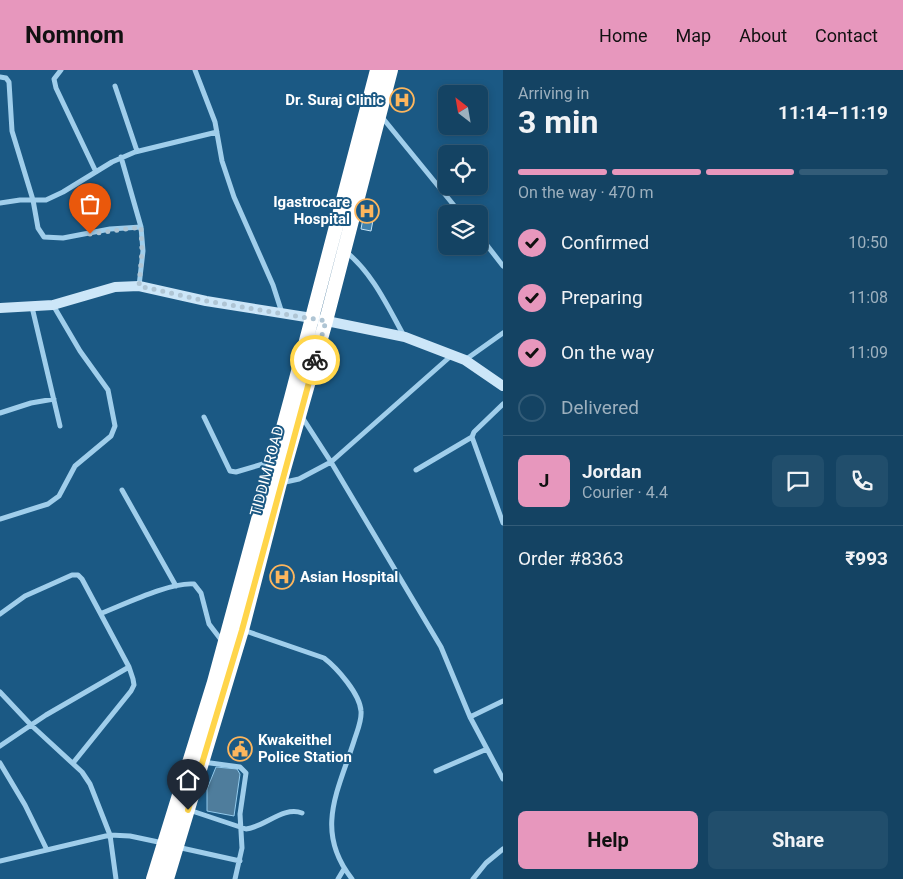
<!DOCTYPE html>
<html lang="en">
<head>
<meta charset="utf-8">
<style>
	:root { --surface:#144363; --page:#214e6c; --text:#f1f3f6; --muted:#9db0be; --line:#335c78; --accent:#e797bd }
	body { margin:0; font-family:Roboto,sans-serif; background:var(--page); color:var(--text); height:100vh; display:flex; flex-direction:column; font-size:19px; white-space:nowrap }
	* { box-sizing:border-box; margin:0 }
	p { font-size:16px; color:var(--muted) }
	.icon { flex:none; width:28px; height:28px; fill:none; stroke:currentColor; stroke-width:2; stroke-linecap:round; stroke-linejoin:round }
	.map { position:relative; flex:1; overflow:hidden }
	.sheet { display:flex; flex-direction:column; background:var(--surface); width:400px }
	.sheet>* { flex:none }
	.needle { width:32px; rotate:329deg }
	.controls { position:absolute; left:438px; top:15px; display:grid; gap:10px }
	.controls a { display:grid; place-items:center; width:50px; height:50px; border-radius:8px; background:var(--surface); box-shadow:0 2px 8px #0003,0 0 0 1px var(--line); font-size:25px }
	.pin { position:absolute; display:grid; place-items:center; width:42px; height:42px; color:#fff; margin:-51px -21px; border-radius:50% 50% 50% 0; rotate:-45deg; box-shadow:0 0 5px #0007 }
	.pin .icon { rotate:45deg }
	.courier { position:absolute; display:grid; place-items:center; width:50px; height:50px; margin:-25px; border:4px solid #ffd54a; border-radius:50%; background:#fff; color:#222; box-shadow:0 1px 6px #0007 }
	.head em { font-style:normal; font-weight:700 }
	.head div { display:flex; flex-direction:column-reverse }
	.head { display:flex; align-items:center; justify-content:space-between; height:85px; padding:0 15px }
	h1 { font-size:32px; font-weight:700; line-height:38px }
	.bar { display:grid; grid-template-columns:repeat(4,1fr); gap:8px 5px; align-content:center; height:60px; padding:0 15px }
	.bar i { height:6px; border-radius:4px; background:var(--line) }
	.bar .on { background:var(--accent) }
	.bar p { grid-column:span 4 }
	.line { display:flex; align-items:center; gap:12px; padding:0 15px; border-top:1px solid var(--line) }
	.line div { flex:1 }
	.round { display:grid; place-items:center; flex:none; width:52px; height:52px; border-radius:8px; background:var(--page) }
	ol { padding:0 15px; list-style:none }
	li { display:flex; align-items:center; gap:15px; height:55px }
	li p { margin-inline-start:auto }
	li .icon { padding:5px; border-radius:50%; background:var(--accent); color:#111; stroke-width:4 }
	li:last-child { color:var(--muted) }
	li i { width:28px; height:28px; border:2px solid var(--line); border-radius:50% }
	.action { display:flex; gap:10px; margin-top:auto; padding:10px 15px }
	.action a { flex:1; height:58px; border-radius:8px; background:var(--accent); color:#111; font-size:20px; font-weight:700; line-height:58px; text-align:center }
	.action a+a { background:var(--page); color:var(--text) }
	header { display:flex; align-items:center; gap:30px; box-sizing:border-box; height:70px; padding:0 25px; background:var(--accent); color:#111 }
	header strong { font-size:24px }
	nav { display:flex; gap:28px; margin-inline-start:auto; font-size:18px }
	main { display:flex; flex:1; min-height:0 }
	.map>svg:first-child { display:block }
</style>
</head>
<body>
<header>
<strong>Nomnom</strong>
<nav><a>Home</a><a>Map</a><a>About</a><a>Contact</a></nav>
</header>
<main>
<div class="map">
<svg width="503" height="809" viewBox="0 0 503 809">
	<rect width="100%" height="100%" fill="#1b5984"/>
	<path fill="#4f7d9c" stroke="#93cbed" d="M216,697L237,699L240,704L234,746L207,741V719Z"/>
	<path fill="#4383ad" stroke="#c5e4f8" d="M366,132L376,134L371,161L361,159Z
		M291,500L294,508L279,514L276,507Z"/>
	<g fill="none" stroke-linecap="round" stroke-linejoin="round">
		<path stroke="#a0ceeb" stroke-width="5" d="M61,0L54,9L56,18L96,102
			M195,0L215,52L222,91L234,127L273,215L282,243
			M0,7L6,8L9,12L12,61L33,130L38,158L44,167L63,168L110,159L141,157
			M115,16L137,81
			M381,46L461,144
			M121,87L141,157L143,181L139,216
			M0,133L20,130H46L63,122L112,92L135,82L217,62
			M479,165L503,196
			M345,181C372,202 388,237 404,266
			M32,237L60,356
			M465,290L503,263
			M503,334L474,362L472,367L503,453
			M0,343L31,333L54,329
			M204,347L230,401L236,402L273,391
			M302,347L331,392L441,577L470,647L503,709
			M416,400L472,367
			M281,413L299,409L331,392L452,285
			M122,420L176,516
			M0,449L48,434L59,426L75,396L111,366L115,356L108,320L80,281L53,235
			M102,543C125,534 170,512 194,514L201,523L209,554L222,571
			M0,544L25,526L72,505H78L82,509L129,597L133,609L134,615L131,621L73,693
			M243,560L324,588C337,598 360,624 361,641C362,651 357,661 354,671C338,721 314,761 352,809
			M0,622L31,655L82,702L90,714L110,765L116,809
			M470,647L503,631
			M0,676L46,645L129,597
			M203,692L240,697L246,703L240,744L242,778L235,809
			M0,693L25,735L47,780
			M436,701L487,679
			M189,740L246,759C265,757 283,736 302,743
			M177,777L240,791
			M0,791L110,765L130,766L163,773
			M338,809L344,799
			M473,809L486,793L503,779"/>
		<path stroke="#cce6f8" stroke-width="10" d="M0,238L53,235L115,217L139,216L206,231L312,248L405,267L465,290L503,316"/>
		<path stroke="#fff" stroke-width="14" d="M153,809L214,612L291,328L377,0
			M167,809L242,560L280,413L326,251L391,0"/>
	</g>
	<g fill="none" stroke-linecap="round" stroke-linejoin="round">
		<path stroke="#afc5d4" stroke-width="5" stroke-dasharray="0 9" d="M90,164L141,157L142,181L139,216L206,231L326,251L315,290"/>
		<path stroke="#ffd54a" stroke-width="6" d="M188,740L242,560L315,290"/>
	</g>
	<defs>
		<g id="hospital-ring" transform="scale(1.25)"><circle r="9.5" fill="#1b5984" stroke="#fdb65d" stroke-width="1.5"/><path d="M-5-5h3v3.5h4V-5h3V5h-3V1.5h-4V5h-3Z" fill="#fdb65d"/></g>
		<g id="civic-ring" transform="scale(1.25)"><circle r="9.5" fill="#1b5984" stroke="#fdb65d" stroke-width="1.5"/><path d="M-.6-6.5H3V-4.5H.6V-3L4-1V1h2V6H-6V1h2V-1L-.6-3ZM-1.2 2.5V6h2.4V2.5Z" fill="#fdb65d"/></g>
	</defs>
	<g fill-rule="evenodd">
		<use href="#hospital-ring" x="402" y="30"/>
		<use href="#hospital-ring" x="367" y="141"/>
		<use href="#hospital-ring" x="282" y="507"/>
		<use href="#civic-ring" x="240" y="679"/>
	</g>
	<g text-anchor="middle" stroke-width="4" stroke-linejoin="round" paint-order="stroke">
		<g font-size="15" font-weight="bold" fill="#fff" stroke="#1b5984" text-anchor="end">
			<text x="384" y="35">Dr. Suraj Clinic</text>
			<text x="350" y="137">Igastrocare<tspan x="350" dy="17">Hospital</tspan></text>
			<text x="300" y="512" text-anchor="start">Asian Hospital</text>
			<text x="258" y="675" text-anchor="start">Kwakeithel<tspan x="258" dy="17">Police Station</tspan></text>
		</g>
		<g font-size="15" fill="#fff" stroke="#1b5984">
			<text transform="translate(267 401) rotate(-75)" y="5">TIDDIM ROAD</text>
		</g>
	</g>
</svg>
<div class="controls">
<a><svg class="needle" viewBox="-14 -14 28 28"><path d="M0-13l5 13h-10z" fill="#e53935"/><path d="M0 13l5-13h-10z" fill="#9db0be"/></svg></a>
<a><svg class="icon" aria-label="locate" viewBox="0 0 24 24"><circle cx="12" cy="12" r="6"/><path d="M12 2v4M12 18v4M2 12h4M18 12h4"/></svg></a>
<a><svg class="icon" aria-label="layers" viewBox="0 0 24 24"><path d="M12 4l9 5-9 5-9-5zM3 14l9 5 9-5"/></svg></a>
</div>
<div class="pin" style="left:90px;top:164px;background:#ea580c"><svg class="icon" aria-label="bag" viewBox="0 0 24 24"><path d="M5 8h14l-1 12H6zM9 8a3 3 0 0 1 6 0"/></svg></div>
<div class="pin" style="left:188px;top:740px;background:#1f2937"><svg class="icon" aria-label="home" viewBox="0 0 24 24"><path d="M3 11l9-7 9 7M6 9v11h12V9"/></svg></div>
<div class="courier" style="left:315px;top:290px"><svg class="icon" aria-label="bike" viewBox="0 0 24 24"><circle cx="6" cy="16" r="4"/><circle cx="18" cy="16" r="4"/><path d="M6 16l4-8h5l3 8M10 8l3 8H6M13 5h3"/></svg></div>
</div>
<section class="sheet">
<div class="head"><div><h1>3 min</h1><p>Arriving in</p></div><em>11:14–11:19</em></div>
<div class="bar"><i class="on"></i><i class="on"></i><i class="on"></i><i></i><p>On the way · 470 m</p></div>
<ol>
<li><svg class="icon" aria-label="check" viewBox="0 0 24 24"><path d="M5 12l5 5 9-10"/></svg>Confirmed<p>10:50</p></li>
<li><svg class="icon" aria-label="check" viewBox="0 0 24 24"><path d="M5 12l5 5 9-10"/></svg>Preparing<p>11:08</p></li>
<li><svg class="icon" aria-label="check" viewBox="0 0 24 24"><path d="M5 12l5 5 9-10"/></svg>On the way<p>11:09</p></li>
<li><i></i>Delivered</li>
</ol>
<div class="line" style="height:90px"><b class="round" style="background:var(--accent);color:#111">J</b><div><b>Jordan</b><p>Courier · 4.4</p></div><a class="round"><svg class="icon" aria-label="chat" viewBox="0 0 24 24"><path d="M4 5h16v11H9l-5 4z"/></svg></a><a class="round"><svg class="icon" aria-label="phone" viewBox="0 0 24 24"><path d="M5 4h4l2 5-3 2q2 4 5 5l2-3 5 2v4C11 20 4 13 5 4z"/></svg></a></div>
<div class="line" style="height:65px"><div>Order #8363</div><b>₹993</b></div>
<div class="action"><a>Help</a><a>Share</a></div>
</section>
</main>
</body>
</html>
